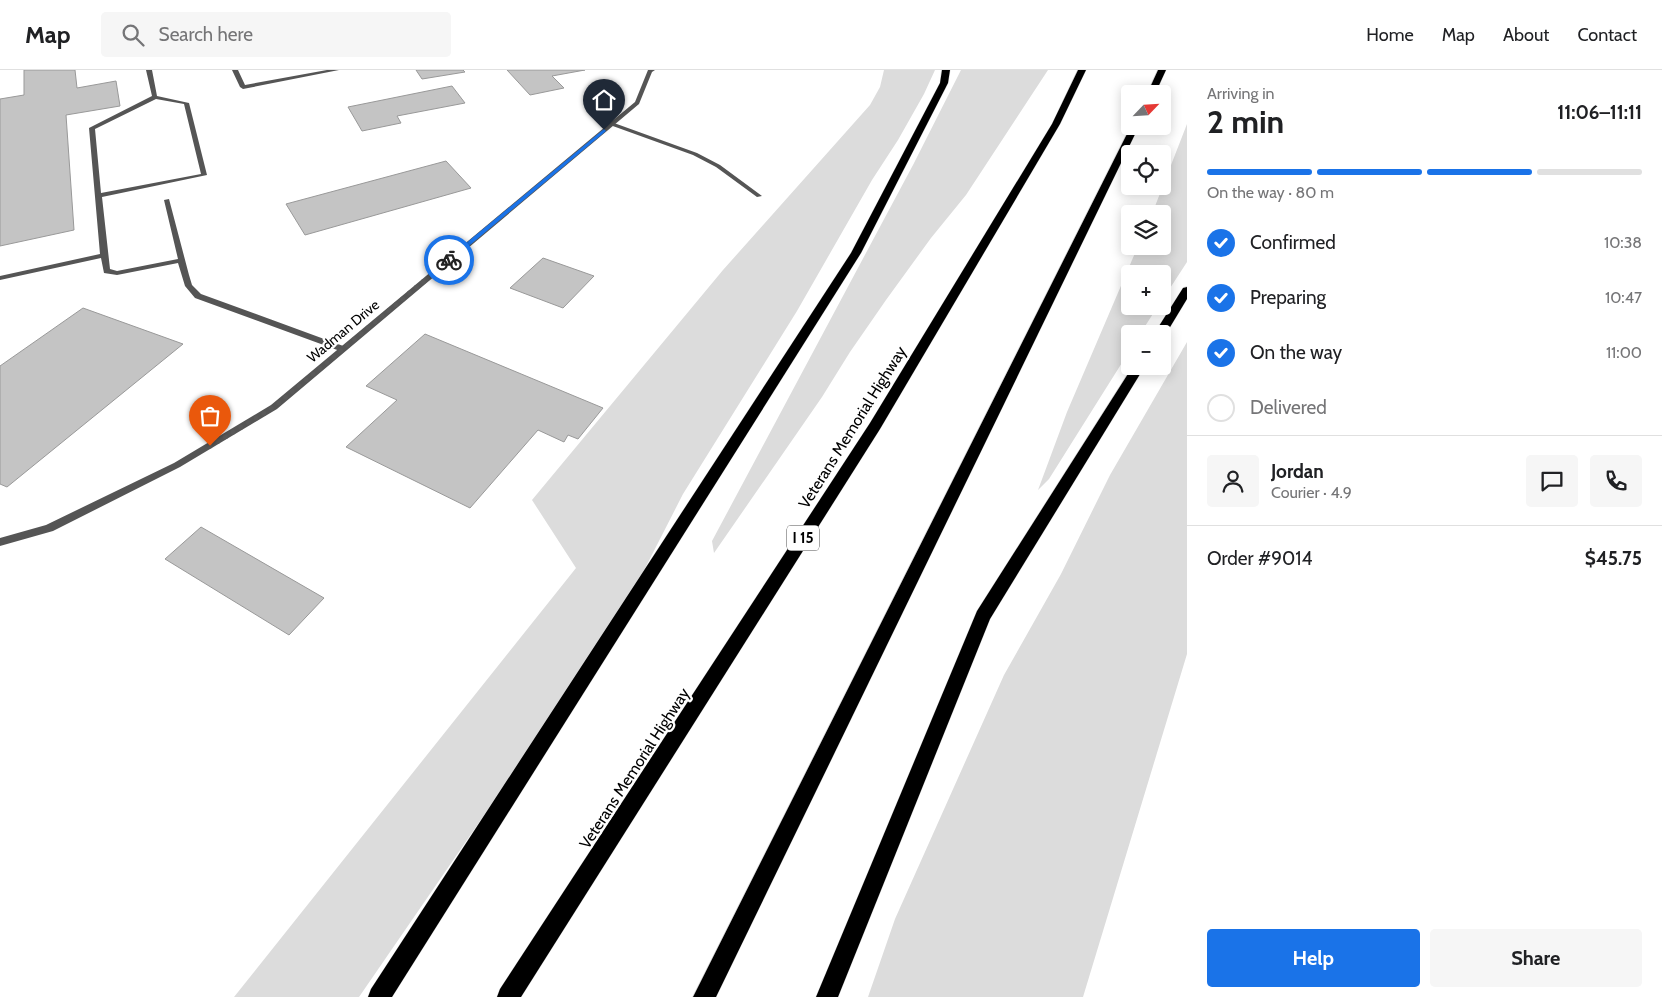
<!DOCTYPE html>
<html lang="en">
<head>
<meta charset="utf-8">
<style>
	:root { --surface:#fff; --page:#f6f6f6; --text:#202124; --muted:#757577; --line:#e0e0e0; --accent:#1a73e8 }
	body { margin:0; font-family:Cabin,sans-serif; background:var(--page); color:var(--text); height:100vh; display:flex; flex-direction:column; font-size:19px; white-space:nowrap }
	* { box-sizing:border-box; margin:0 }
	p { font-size:16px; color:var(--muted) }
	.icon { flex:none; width:28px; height:28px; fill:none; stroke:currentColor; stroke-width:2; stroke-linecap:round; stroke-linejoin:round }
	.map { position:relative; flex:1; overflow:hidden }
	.drawer { display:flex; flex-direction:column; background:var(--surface); width:475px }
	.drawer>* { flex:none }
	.needle { width:32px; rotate:65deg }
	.buttons { position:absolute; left:1121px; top:15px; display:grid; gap:10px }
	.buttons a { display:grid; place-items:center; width:50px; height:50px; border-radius:5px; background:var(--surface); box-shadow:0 2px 12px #0003; font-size:25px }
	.pin { position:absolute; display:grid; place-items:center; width:42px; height:42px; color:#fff; margin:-51px -21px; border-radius:50% 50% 50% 0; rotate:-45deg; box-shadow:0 0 5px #0007 }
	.pin .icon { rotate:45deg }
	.courier { position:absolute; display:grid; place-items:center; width:50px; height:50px; margin:-25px; border:4px solid #1a73e8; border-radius:50%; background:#fff; color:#222; box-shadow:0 1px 6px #0007 }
	.overview em { font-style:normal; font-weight:700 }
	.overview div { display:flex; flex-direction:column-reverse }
	.overview { display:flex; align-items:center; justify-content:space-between; height:85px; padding:0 20px }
	h1 { font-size:32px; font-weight:700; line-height:38px }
	.bar { display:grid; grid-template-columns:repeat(4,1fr); gap:8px 5px; align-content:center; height:60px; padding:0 20px }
	.bar i { height:6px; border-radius:4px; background:var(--line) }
	.bar .current { background:var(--accent) }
	.bar p { grid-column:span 4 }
	.line { display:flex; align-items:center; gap:12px; padding:0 20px; border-top:1px solid var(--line) }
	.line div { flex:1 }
	.round { display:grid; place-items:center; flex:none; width:52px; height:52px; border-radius:5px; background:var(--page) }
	ol { padding:0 20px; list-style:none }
	li { display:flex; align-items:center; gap:15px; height:55px }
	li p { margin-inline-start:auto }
	li .icon { padding:5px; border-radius:50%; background:var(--accent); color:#fff; stroke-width:4 }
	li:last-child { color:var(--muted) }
	li i { width:28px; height:28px; border:2px solid var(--line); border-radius:50% }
	.button { display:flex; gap:10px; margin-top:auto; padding:10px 20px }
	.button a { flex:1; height:58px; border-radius:5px; background:var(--accent); color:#fff; font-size:20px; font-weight:700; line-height:58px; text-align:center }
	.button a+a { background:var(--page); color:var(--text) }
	header { display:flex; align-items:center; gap:30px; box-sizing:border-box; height:70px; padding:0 25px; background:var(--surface); border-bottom:1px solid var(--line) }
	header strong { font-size:24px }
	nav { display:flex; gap:28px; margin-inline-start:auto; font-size:18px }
	.search { width:350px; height:45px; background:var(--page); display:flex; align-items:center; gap:12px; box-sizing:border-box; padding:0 18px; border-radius:5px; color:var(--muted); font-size:19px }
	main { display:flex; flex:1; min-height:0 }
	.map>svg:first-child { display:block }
</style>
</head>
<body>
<header>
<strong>Map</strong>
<div class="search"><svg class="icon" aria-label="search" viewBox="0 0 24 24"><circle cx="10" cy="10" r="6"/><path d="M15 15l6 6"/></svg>Search here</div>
<nav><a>Home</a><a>Map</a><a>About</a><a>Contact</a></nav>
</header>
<main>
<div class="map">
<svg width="1187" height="927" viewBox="0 0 1187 927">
	<rect width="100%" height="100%" fill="#fff"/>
	<path fill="#dcdcdc" d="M884,0H935L924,24L898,70L872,110L797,241L683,424L636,516L542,661L359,927H234L576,498L532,430L723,200L870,35L880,17Z
		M961,0H1048L966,125L931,168L886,230L850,282L822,327L714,483L712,471L913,95Z
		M1187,54V192L1163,229L1162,204H1130V236H1158L1140,264H1130V280L1049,409L1038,420L1067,342L1138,176H1162V144H1152Z
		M1187,272V584L1083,927H868L895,849L1004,605L1061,504L1110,405Z"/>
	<path fill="#c4c4c4" stroke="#999" d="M24,0H75L77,18L116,11L120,36L66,45L74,160L0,176V29L24,25Z
		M416,0H463L465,2L422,9Z
		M507,0H585L552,6L564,18L530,25Z
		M452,16L465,33L397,46L401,53L362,61L348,37Z
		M446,91L471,118L305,165L286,134Z
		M543,188L594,206L563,238L510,218Z
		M83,238L183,274L7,417L0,414V296Z
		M425,264L603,338L578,369L568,365L564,372L538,360L470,438L346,377L397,330L366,316Z
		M201,457L324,528L289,565L165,489Z"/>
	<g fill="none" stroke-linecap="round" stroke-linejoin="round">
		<g stroke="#dbdbdb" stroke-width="1">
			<path id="motorway" d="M942,0H950L948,13L861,183L392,927H368L371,919L851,183L940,13Z
				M1078,0H1086L1060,54L880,359L521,927H497L500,919L870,353L1052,54Z
				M1158,0H1166L1155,24H1147Z
				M1131,56H1139L716,927H693Z
				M1187,217V229L1164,267H1162V264H1154L1183,218Z
				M1133,296H1145L990,549L838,927H816L977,541Z"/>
		</g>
		<path fill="#555" fill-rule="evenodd" d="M146,0H152L157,26L189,33L207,105L102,127L110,199L117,201L178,189L164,130L169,129L189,205L192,215L201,224L346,277V281H340L195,228L185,216L178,193L117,205L104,203L101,188L0,210V206L100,184L89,58L152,26ZM156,29L184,34L201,104L101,123L95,59Z
			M232,0H238L245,15L327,0H339L243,19L240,17Z
			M610,53H614L697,83L720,95L762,126L757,127L716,97L693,85L610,55Z"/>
		<path fill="#555" fill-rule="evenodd" d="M648,0H655L652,2L639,34L277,339L180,397L53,461L0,476V468L46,455L174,393L271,335L635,32Z"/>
		<use href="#motorway" fill="#000" fill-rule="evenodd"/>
	</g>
	<path fill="#1a73e8" d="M604,59L606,61L451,191H447V189Z"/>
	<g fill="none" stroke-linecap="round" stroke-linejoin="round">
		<path stroke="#595959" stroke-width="5" stroke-dasharray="0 9" d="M210,376L274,337L449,190"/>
	</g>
	<g text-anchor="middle" stroke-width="4.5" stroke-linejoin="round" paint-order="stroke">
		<g font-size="14" fill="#000" stroke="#fff">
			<text transform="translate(343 261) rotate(-40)" y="5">Wadman Drive</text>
		</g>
		<rect fill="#fff" stroke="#4c4c4c" stroke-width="1" x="787" y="455.5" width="32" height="25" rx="4"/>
		<g font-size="15" font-weight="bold" fill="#000">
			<text x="803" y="473">I 15</text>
		</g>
		<g font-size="16" fill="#000" stroke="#fff">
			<text transform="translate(852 357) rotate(-58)" y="6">Veterans Memorial Highway</text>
			<text transform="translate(634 698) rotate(-57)" y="6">Veterans Memorial Highway</text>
		</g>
	</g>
</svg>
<div class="buttons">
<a><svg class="needle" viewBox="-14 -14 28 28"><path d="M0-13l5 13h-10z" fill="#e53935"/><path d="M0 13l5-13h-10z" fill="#757577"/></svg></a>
<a><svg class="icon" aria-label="locate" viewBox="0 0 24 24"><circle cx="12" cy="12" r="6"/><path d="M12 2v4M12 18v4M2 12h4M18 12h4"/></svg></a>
<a><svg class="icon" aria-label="layers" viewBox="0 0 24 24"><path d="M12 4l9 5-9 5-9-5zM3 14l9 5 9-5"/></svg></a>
<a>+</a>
<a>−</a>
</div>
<div class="pin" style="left:210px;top:376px;background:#ea580c"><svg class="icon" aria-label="bag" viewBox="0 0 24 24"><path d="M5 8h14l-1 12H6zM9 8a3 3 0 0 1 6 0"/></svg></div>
<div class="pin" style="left:604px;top:60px;background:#1f2937"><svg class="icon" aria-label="home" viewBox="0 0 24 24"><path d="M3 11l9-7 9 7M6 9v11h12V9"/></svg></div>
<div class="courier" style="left:449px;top:190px"><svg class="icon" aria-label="bike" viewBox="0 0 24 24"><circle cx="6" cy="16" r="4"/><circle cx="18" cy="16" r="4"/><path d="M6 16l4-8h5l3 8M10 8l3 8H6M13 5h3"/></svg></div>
</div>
<section class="drawer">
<div class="overview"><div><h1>2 min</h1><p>Arriving in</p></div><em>11:06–11:11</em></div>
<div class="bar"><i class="current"></i><i class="current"></i><i class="current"></i><i></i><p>On the way · 80 m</p></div>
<ol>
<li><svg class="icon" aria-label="check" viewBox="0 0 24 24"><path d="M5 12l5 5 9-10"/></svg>Confirmed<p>10:38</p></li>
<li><svg class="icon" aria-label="check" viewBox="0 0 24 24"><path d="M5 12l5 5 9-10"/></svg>Preparing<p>10:47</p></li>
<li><svg class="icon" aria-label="check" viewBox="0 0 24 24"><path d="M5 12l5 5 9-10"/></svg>On the way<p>11:00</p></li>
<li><i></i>Delivered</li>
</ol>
<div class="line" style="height:90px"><a class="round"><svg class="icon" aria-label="person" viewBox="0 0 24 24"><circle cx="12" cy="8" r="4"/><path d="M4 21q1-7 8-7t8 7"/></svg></a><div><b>Jordan</b><p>Courier · 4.9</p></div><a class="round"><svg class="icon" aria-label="chat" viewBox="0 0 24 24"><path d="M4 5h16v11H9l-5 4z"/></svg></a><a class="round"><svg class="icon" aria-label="phone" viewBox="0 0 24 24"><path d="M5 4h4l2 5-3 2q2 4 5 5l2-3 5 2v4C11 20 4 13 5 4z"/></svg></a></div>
<div class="line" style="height:65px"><div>Order #9014</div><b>$45.75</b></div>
<div class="button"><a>Help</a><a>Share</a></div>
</section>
</main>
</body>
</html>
